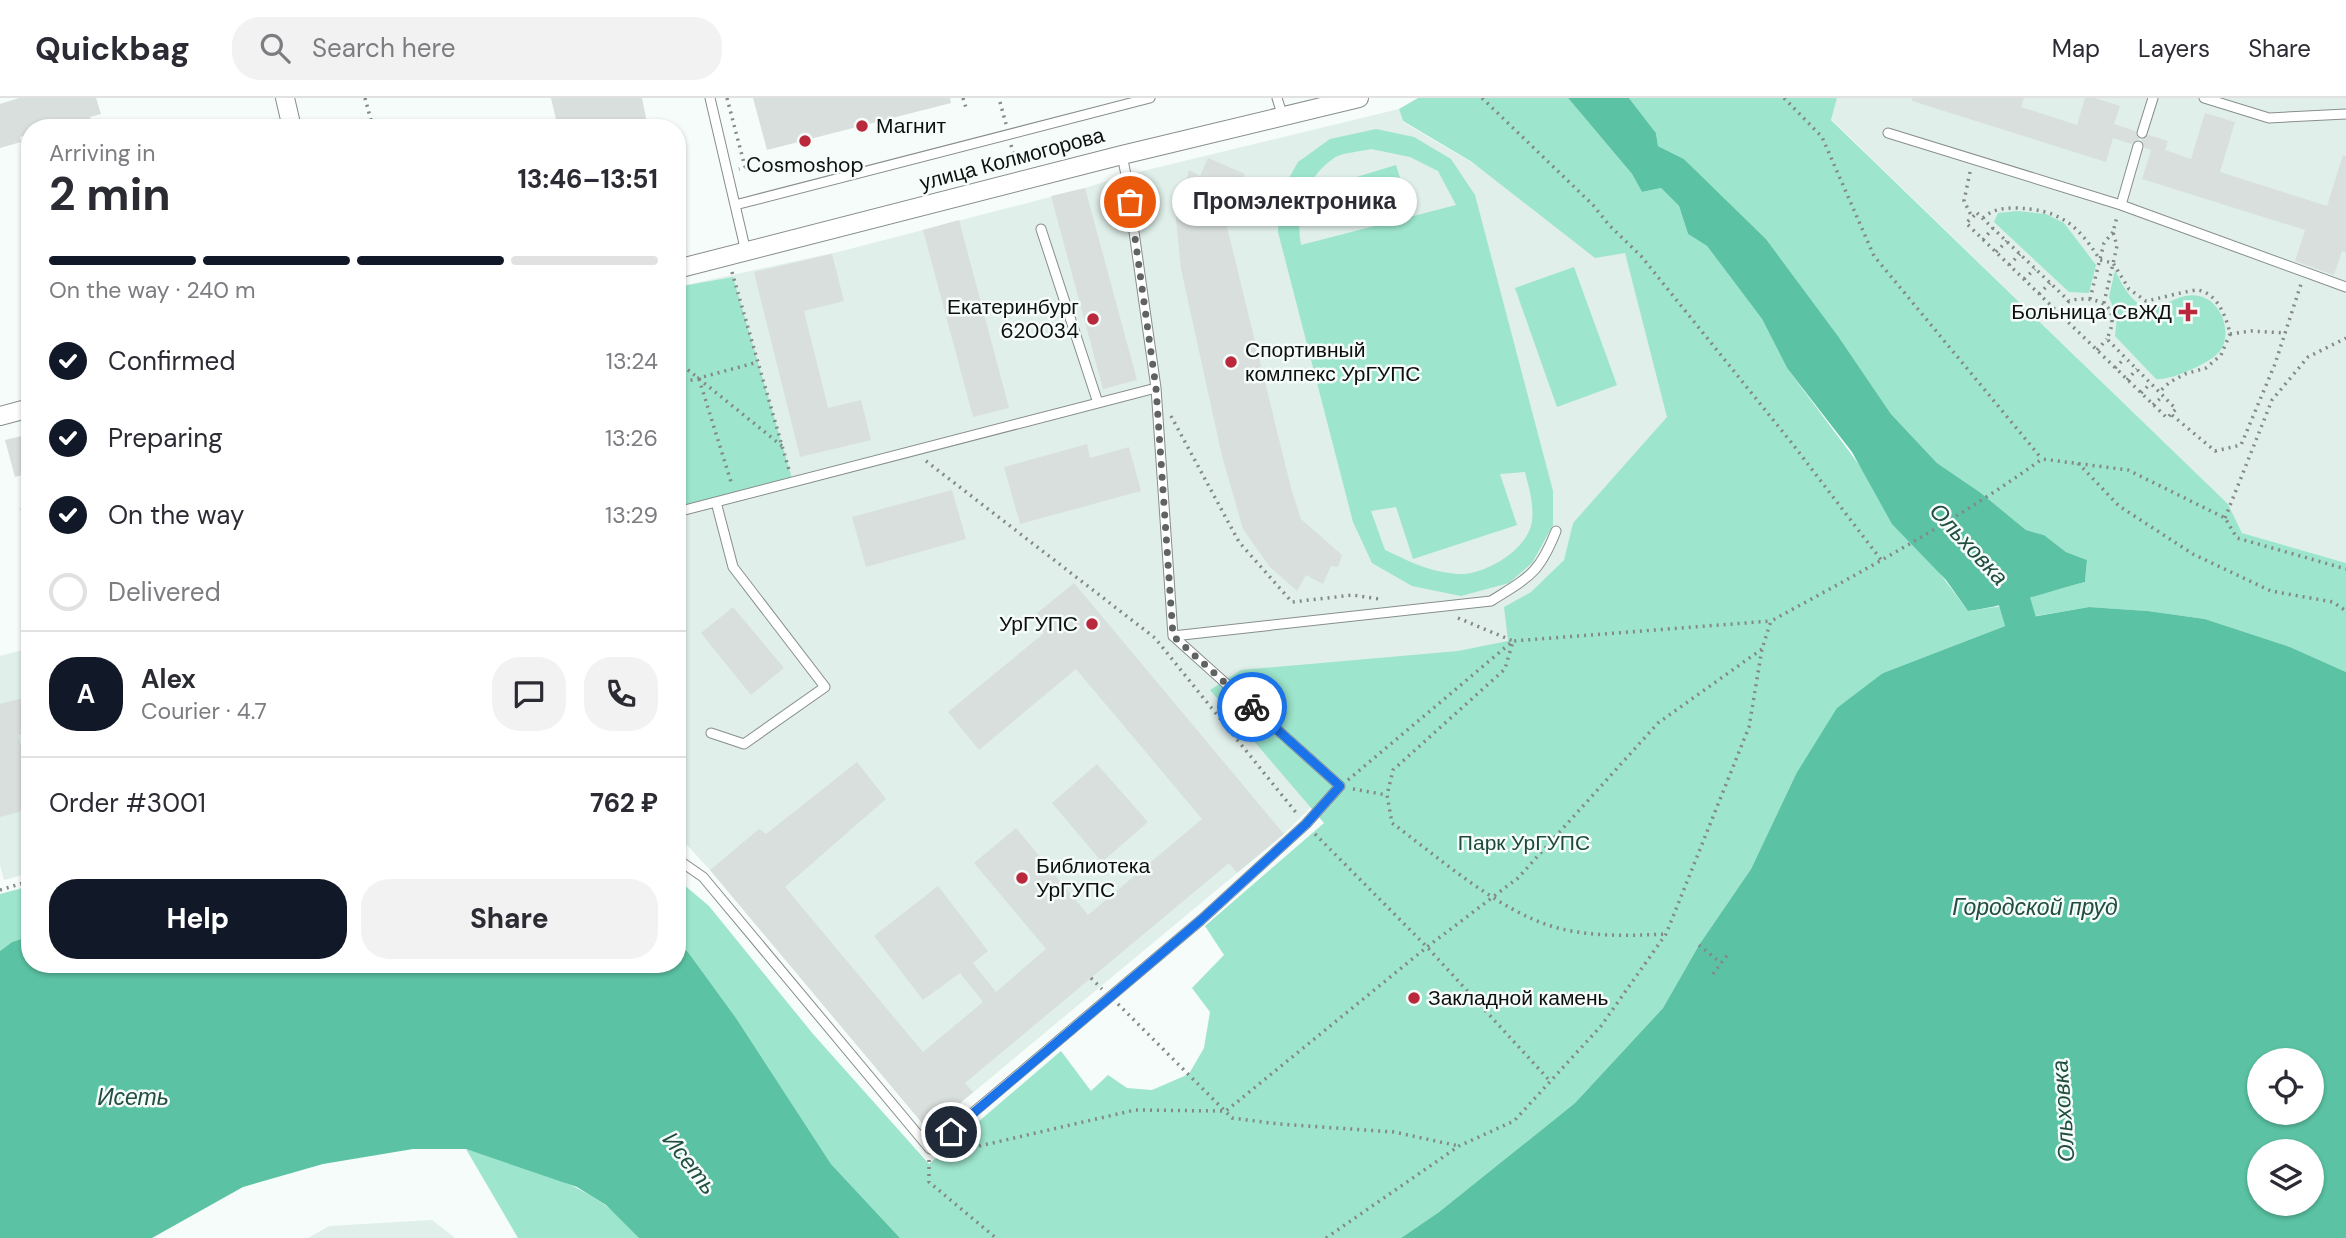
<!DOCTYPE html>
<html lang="en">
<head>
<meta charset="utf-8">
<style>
	:root { --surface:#fff; --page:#f2f2f3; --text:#2b2b33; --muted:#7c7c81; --line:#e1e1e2; --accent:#111827 }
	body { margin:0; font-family:"DM Sans",sans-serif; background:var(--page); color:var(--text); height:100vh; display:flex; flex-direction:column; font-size:26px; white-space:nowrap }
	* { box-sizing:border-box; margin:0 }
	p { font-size:23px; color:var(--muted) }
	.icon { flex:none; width:38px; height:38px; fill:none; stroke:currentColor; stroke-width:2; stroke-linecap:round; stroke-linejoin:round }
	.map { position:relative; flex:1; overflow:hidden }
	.details { position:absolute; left:21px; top:21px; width:665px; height:854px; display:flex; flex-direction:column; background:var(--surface); border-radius:28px; box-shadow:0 2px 5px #0004 }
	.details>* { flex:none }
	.buttons { position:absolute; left:2247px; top:950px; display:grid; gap:14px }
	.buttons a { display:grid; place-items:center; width:77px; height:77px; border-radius:50%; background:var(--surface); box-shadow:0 2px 5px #0004; font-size:35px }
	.pin { position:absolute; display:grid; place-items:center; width:60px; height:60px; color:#fff; margin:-30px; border:4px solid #fff; border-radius:50%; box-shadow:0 2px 7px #0007 }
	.courier { position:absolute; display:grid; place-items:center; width:70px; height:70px; margin:-35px; border:5px solid #1a73e8; border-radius:50%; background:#fff; color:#222; box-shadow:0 2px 9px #0007 }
	.bubble { position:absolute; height:49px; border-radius:24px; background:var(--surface); box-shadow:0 2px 5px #0004; font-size:23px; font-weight:700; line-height:49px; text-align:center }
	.overview em { font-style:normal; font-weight:700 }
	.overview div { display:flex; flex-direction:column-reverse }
	.overview { display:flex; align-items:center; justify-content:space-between; height:119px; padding:0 28px }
	h1 { font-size:46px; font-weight:700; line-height:52px }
	.bar { display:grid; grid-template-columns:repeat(4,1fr); gap:10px 7px; align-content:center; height:84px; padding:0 28px }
	.bar i { height:9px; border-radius:5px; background:var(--line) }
	.bar .current { background:var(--accent) }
	.bar p { grid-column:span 4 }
	.line { display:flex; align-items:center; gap:18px; padding:0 28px; border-top:2px solid var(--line) }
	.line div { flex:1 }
	.round { display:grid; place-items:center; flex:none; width:74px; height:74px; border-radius:28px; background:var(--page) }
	ol { padding:0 28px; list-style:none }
	li { display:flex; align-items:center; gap:21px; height:77px }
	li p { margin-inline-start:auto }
	li .icon { padding:7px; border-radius:50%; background:var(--accent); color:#fff; stroke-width:4 }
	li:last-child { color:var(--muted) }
	li i { width:38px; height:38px; border:4px solid var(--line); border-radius:50% }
	.cta { display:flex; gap:14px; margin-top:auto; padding:14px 28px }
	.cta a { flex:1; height:80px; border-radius:28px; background:var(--accent); color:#fff; font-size:28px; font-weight:700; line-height:80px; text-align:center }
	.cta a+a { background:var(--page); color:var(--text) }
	header { display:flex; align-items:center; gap:42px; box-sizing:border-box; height:98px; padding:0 35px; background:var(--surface); border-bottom:2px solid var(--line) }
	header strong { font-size:33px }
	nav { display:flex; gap:38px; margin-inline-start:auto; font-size:24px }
	.search { width:490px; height:63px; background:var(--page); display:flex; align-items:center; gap:18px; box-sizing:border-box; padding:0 24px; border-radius:28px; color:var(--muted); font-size:26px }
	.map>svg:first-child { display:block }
</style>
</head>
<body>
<header>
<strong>Quickbag</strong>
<div class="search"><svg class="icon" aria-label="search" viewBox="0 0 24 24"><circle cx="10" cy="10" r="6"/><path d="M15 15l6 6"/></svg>Search here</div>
<nav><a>Map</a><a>Layers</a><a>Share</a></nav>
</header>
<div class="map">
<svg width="2346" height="1140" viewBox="0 0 2346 1140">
	<rect width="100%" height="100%" fill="#f5fcf9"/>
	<path fill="#e0efea" d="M1837,0H2346V465L2242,435L2228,406L1831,21Z
		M1399,11L1403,24L1625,155L1668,319L1573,425L1564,462L1531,494L1505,509L1508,543L1342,678L1284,736L928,1032L710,772L677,736V189L842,153L1085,90L1126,77Z
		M30,550V775L4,782L0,767V558Z
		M432,1122L455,1140H308L329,1128Z"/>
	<path fill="#9de5cc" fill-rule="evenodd" d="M1418,0H1568L1632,76L1642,94L1661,90L1679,108L1688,136L1707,148L1762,221L1787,270L1968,513L2002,508L2006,514L2005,528L1883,575L1796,676L1751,771L1699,847L1663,910L1575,1005L1439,1114L1401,1140H900L831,1066L736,920L688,854L677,845V781L709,808L813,936L929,1066L1061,953L1091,993L1108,977L1127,990L1152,992L1189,976L1204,950L1210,914L1192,890L1224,857L1205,828L1324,725L1210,592L1241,572L1458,553L1508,543L1504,509L1531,494L1564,462L1573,425L1667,319L1625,155L1595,160L1472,64L1403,23L1399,11Z
		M1629,0H1837L1831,22L2228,406L2242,435L2346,465V574L2290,549L2205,521L2148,513L2089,509L2031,519L2030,498L2085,484L2087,462L2066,454L2044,437L2026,432L1981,395L1937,365L1891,316L1838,238L1766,141L1684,61L1658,48L1656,35Z
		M1376,31L1414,39L1451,61L1475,97L1553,393V427L1532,465L1509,485L1461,498L1412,488L1372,465L1353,424L1278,134L1280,96L1298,64L1330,41ZM1371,51L1410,59L1438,73L1456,107L1301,147C1295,114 1305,80 1334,60C1343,54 1360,54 1371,51ZM1525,374C1529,390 1534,406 1532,423C1529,451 1484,478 1457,476C1430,474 1408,463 1385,452L1371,413L1396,409L1413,461L1517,427L1500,376Z
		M1396,67L1408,106L1342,126L1330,87Z
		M2017,113L2046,116L2064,125L2096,167L2089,195L2069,194L1994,124L1998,115Z
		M1574,169L1617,287L1557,309L1515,190Z
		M2115,172C2149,247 2170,182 2207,201C2224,210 2232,239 2219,254C2210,265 2170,283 2156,281L2115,238L2117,219L2109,199Z
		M733,179L793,384L677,414V189Z
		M30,788V838L12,844L0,853V796Z
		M466,1051C528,1071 598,1085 639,1140H518Z"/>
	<path fill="#5bc3a3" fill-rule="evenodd" d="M1568,0H1629L1656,35L1658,48L1684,61L1766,141L1838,238L1891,316L1937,365L1981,395L2026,432L2044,437L2066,454L2087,462L2085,484C2046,494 2008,508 1968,513L1946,482L1892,426L1852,354L1787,270L1762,221L1707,148L1688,136L1679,108L1661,90L1642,94L1632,76Z
		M2089,509L2148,513L2205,521L2290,549L2346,574V1140H1401L1439,1114L1575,1005L1663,910L1699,847L1751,771L1796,676L1837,610L1883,575L2005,528L2018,518L2032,519ZM2312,962V1015H2259V962ZM2259,1054H2312V1106H2259Z
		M30,838V866H677V845L688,854L736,920L831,1066L900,1140H639L606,1107L577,1089L466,1051H413L323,1066L243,1089L152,1140H0V853L12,844Z"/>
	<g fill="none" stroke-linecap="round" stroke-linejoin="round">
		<path stroke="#5bc3a3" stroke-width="32" d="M1991,468L2010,488L2031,559"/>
	</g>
	<path fill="#d8dfdc" d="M19,0H96L101,16L90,19L92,25L77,30H30V36L20,39L21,44L0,50V6Z
		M551,0H642L648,30H558Z
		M753,0H950L951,5L767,52Z
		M1912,0H2024L2021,9L2077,27L2085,0H2095L2120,8L2114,26L2135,33L2139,41L2131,46L2113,40L2106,64L1912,3Z
		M2205,15L2235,24L2220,74L2327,108L2343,57L2346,58V155L2342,153L2334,177L2295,163L2305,132L2142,81L2151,52L2145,50L2141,42L2149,37L2168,43L2165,52L2191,61Z
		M1208,60L1245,76L1226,125L1291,390L1301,421L1342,457L1338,469L1331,468L1323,486L1306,477L1297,493L1269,468L1243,431L1222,358L1181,171L1176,122L1189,72L1200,78Z
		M1085,90L1137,282L1103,291L1051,98Z
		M959,122L1009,310L973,319L923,132Z
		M832,156L844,203L804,213L828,310L861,302L871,342L800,359L754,174Z
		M30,336V375L15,379L5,342Z
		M1087,346L1090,360L1129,349L1141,393L1020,426L1004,369Z
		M952,392L966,441L866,469L852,419Z
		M1074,485L1284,736L1237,775L1229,765L965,985L973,994L928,1032L710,772L759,731L766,736L857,664L886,701L785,789L923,954L983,904L960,875L923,902L874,838L938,788L988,853L973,865L996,894L1046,851L974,765L1016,730L1088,817L1202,721L1076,571L979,652L948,614L1044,535L1031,520Z
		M733,509L784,570L751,597L701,535Z
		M30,598V634L18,637L30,682V711L0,719V606Z
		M1097,666L1148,724L1102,764L1052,705Z"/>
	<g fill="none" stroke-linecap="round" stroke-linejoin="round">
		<g stroke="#878e8b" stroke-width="11">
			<path id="service" d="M710,0L746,154
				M1277,0L1283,19
				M2204,0L2269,20L2346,16
				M1888,35L2121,107L2346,189
				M2142,35L2153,0
				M1122,57L1126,77L1156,290L1173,538L1491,503C1529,479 1539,476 1556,433
				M735,107L1150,0
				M2121,107L2138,48
				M1041,131L1098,305
				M677,414L1156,290
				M711,635L744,646L825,589L733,469L716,404
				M677,761L703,779L930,1051L1201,822L1306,726L1340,688L1173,538"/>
		</g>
		<g stroke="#878e8b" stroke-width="20">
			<path id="minor" d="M285,0L292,30
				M677,171L1122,57L1359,0
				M0,318L30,310"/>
		</g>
		<path stroke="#848886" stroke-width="3.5" stroke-dasharray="2 5" stroke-linecap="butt" d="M365,0L373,30
			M727,0L745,69L739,71
			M963,0L967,13
			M1482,0L1593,107L1609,127L1641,158L1791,344L1882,463
			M1784,0L1822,39L1874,158L2042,361
			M1000,4L1006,26
			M1011,47L1016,66
			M1970,74L1964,103L1972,119
			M1977,115L2069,203C2085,198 2114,201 2112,224C2112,229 2109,236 2107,241L2176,311L2167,320L1966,125Z
			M1983,120C1991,112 2002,110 2014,110C2058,111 2077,125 2100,162L2113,165L2129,191L2146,203C2157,201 2190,192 2197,192C2217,194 2227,220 2230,236L2221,257L2206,270L2185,276L2170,284L2159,294
			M1983,142L1993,130
			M1996,154L2007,143
			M2009,167L2020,156
			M732,174L789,372
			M2024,181L2035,171
			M2039,196L2050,185
			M2090,201L2104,145L2113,134
			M2104,205L2117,148L2113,134L2117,119
			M2058,215L2069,203
			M2230,236L2251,233L2286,235
			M2097,252L2107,241
			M677,263L782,348
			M2115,270L2125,260
			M699,281L732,387
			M2127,282L2137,271
			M677,286L758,264
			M2141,295L2151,285
			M2153,307L2163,298
			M2172,317L2215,353L2241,347L2275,266L2301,186
			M1171,318L1239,444L1292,504L1353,497L1379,501
			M926,363L1155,540L1298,717
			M2078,365L2119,408L2193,456L2271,493L2333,504L2346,513
			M21,410L30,413
			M2225,420L2272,302L2308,259L2346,240
			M1458,520L1513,543L1505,571L1393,672L1387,697L1392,725C1438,759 1499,813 1554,829C1590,839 1628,838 1666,836
			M1348,682L1513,543L1771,523
			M1353,691L1387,697
			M1315,736L1427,849L1550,983
			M0,792L30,783
			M1699,847L1721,865
			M1713,876L1728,856
			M1091,880L1102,891
			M1118,906L1232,1020L1279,1026L1394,1034L1459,1048
			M945,1056L1135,1012L1226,1013L1427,849L1518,780L1658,625L1762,551
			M929,1062V1084L996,1140
			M1326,1140L1459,1048L1514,1023L1601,928L1666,836L1749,629L1762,551L1771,523C1863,473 1956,423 2042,361L2128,372L2225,420L2237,440L2346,471"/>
		<use href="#service" stroke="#fff" stroke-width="9"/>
		<use href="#minor" stroke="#fff" stroke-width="18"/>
	</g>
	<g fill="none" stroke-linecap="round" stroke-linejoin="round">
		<path stroke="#5f6361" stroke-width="7" stroke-dasharray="0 12.6" d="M1130,104L1156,290L1173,538L1252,609"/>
		<path stroke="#1a73e8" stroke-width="9" d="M951,1034L1201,822L1306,726L1340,688L1252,609"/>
	</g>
	<g fill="#ba293b" stroke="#f5fcf9" stroke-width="2.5">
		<circle cx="862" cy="28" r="7"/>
		<circle cx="805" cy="43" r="7"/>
		<path d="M2184.5 203.5h7v7h7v7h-7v7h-7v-7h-7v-7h7z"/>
		<circle cx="1093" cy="221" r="7"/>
		<circle cx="1231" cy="264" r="7"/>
		<circle cx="1092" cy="526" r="7"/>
		<circle cx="1022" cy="780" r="7"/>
		<circle cx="1414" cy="900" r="7"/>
	</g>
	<g text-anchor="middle" stroke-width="5" stroke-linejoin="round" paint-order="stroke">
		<g font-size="21" fill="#0e100f" stroke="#f5fcf9" text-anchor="start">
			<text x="876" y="35">Магнит</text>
			<text x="805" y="74" text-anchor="middle">Cosmoshop</text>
			<text x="1079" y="216" text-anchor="end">Екатеринбург<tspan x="1079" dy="24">620034</tspan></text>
			<text x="2172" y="221" text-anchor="end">Больница СвЖД</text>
			<text x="1245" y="259">Спортивный<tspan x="1245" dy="24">комлпекс УрГУПС</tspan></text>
			<text x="1078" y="533" text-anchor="end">УрГУПС</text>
			<text x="1036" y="775">Библиотека<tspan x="1036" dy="24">УрГУПС</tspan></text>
			<text x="1428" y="907">Закладной камень</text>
		</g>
		<g font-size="21" fill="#0e100f" stroke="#f5fcf9">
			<text transform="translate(1012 61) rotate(-15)" y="7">улица Колмогорова</text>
		</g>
		<g font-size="21" fill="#1d4a3c" stroke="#f5fcf9">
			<text x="1524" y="752">Парк УрГУПС</text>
		</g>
		<g font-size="23" font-style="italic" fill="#214e40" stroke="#f5fcf9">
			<text transform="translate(1969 446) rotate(47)" y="8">Ольховка</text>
			<text x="2035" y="817">Городской пруд</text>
			<text x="133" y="1007">Исеть</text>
			<text transform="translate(2063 1013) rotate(-94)" y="8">Ольховка</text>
			<text transform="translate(690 1065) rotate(52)" y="8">Исеть</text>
		</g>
	</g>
</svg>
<div class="buttons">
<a><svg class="icon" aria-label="locate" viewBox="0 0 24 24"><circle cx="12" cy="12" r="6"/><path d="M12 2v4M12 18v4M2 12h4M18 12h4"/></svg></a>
<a><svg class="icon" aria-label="layers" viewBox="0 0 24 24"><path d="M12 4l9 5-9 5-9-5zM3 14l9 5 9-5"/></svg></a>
</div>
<div class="pin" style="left:1130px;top:104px;background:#ea580c"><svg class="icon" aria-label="bag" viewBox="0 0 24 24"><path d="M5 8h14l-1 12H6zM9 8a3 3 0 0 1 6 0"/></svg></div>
<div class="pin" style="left:951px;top:1034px;background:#1f2937"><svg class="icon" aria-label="home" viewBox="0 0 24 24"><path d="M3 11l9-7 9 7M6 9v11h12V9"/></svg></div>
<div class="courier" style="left:1252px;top:609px"><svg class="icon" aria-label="bike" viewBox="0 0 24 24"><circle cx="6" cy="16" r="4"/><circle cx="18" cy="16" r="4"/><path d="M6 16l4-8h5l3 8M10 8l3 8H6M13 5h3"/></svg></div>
<div class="bubble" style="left:1172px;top:79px;width:245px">Промэлектроника</div>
<section class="details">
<div class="overview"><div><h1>2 min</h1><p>Arriving in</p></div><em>13:46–13:51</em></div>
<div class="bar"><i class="current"></i><i class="current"></i><i class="current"></i><i></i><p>On the way · 240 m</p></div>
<ol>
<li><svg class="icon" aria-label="check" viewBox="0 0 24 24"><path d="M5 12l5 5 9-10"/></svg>Confirmed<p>13:24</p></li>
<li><svg class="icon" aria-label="check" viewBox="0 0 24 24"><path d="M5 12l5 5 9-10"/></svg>Preparing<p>13:26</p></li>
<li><svg class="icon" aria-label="check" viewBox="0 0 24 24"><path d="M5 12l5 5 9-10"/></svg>On the way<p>13:29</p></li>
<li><i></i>Delivered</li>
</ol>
<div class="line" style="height:126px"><b class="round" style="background:var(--accent);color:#fff">A</b><div><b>Alex</b><p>Courier · 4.7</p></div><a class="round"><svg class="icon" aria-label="chat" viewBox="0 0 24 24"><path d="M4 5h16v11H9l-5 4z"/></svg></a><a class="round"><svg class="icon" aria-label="phone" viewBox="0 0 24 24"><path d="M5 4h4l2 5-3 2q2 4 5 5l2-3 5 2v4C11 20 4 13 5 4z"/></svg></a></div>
<div class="line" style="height:91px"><div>Order #3001</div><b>762 ₽</b></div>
<div class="cta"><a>Help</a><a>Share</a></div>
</section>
</div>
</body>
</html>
